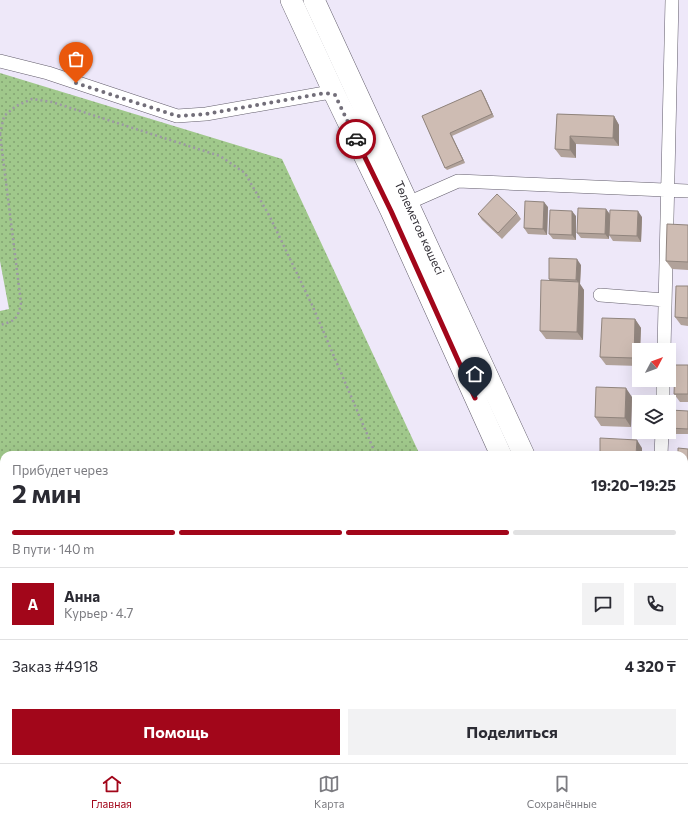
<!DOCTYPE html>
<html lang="ru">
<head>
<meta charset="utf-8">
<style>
	:root { --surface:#fff; --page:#f2f2f3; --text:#2b2b33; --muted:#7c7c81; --line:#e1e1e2; --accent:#a2061a }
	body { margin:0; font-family:Commissioner,sans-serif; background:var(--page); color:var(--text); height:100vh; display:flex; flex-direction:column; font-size:15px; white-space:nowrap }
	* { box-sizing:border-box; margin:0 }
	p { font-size:13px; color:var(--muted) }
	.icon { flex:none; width:22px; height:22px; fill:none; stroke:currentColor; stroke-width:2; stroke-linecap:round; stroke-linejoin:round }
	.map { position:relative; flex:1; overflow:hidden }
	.details { position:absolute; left:0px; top:451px; width:688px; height:312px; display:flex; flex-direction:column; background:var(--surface); border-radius:12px 12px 0 0; box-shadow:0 4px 16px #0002 }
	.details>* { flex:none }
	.needle { width:26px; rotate:49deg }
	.fabs { position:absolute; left:632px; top:343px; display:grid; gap:8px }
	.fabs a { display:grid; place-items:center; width:44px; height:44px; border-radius:0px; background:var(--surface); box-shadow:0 4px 16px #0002; font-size:20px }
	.pin { position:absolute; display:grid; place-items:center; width:34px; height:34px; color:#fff; margin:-41px -17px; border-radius:50% 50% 50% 0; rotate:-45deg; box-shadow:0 0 4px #0007 }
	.pin .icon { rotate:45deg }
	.courier { position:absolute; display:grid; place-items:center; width:40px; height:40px; margin:-20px; border:3px solid #a2061a; border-radius:50%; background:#fff; color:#222; box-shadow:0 1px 5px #0007 }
	.headline em { font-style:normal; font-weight:700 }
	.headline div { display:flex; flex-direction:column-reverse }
	.headline { display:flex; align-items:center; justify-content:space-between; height:68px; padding:0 12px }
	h1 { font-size:26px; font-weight:700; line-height:30px }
	.bar { display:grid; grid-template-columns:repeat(4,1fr); gap:6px 4px; align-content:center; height:48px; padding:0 12px }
	.bar i { height:5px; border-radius:3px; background:var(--line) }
	.bar .active { background:var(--accent) }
	.bar p { grid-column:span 4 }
	.line { display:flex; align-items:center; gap:10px; padding:0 12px; border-top:1px solid var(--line) }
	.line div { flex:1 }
	.round { display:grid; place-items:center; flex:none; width:42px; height:42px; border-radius:0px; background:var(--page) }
	.button { display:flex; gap:8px; margin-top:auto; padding:8px 12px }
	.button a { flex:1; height:46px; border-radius:0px; background:var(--accent); color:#fff; font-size:16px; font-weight:700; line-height:46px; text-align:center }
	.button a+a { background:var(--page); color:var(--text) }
	.menu { display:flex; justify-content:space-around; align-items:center; height:56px; border-top:1px solid var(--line); background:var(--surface); font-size:11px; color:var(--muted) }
	.menu a { display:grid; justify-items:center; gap:2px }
	.menu .active { color:var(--accent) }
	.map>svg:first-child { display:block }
</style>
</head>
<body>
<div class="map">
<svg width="688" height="763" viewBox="0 0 688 763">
	<defs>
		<pattern id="grass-dots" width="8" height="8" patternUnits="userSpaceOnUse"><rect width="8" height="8" fill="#a0c88b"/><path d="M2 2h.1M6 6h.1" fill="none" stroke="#83a372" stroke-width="1.8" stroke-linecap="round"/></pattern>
	</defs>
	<rect width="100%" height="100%" fill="#eee8f9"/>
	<path fill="url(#grass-dots)" d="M0,73L282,159L420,455H4V759H561L563,763H0V311L9,309L0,261Z"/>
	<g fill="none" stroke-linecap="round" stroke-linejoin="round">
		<g stroke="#635e6c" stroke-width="14">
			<path id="minor" d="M0,61L48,73L177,116L206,114L325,93L335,95
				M408,203L458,181L688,191
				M600,295L665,300
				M664,350L672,0
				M663,402V380
				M661,455L662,432"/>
		</g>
		<g stroke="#635e6c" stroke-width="22">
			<g id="primary">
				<path d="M291,0L335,95L391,211L501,455"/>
				<path id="s1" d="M314,0L524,455"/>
				<path d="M642,759L644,763"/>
				<path d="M665,759L667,763"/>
			</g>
		</g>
		<path stroke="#9c98a4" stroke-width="2.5" stroke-dasharray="2 3" stroke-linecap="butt" d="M0,134L4,116L16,106L32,99L52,102L220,156L245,173L270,217L313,307L376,455
			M0,134L21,303C18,319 15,321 0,325
			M509,759L510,763"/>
		<use href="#minor" stroke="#fff" stroke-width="13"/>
		<use href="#primary" stroke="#fff" stroke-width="21"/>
	</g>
	<path fill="#b1a29a" d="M481,90L483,93L494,117L452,136L465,163L447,170L445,168L422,116Z
		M557,114L614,116L619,125V146L576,144V158L561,157L555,149Z
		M548,207L547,235L528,234L524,228Z
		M606,209L610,214L642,217L641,242L613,241L609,235V239L581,238L577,233Z
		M517,213L521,219L502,239L482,220L478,214Z
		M576,216V240L553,239L549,234Z
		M688,225V270L672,269L666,261Z
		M581,265L580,284L584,290L583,340L546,339L540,331L550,281L549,279Z
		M688,286V326L681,325L675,317Z
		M635,319L641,328L640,350H639V366L606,365L600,357Z
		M688,365V402H680L674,394Z
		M632,397L631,427L601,426L595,417Z
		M688,411V434H673L669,428Z
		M688,449V487L684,486V455Z
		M684,496H688V553H684Z
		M684,579H688V618H684Z"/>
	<path fill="#90847d" d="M481,90L483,93L494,117L492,114Z
		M614,116L619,125V146L613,138Z
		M450,133L452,136L465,163L463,160Z
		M570,136L576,144V158L570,150Z
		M544,202L548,207L547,235L543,229Z
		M606,209L610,215L609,239L605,234Z
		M572,211L576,216V240L572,235Z
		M638,211L642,217L641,242L637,236Z
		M577,259L581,265L580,284L584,290L583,340L577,332L579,283L576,280Z
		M635,319L641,328L640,350H639V365L634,358Z
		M626,388L632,397L631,427L625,418Z
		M637,440L642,448V455H636Z"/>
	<path fill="#cebcb3" stroke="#90847d" d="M481,90L492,114L450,133L463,160L445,168L422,116Z
		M557,114L614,116L613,138L570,136V150L555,149Z
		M497,194L517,213L498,233L478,214Z
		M525,201L544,202L543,229L524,228Z
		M578,208L606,209L605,234L577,233Z
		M550,210L572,211V235L549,234Z
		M610,210L638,211L637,236L609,235Z
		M667,224L688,225V262L666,261Z
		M549,258L577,259L576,280L549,279Z
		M541,280L579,282L577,332L540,331Z
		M676,286H688V318L675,317Z
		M602,318L635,319L634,358L600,357Z
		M675,365H688V394H674Z
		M596,387L626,388L625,418L595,417Z
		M670,410L688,411V429L669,428Z
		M600,438L637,440L636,455H600Z
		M678,448L688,449V481H684V455H678Z
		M684,496H688V545H684Z
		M684,579H688V616L684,615Z"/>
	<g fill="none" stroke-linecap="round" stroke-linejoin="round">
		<path stroke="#726e79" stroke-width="4" stroke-dasharray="0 7.2" d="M76,83L177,116L206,114L325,93L335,95L356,139"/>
		<path stroke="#a2061a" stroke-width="5" d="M356,139L391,211L475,398"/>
	</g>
	<g text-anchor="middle" stroke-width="3.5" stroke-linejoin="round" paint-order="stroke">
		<g font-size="12" fill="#302d34" stroke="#faf7fe">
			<text dy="4" stroke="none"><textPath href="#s1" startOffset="251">Төлеметов көшесі</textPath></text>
		</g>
	</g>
</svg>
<div class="fabs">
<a><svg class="needle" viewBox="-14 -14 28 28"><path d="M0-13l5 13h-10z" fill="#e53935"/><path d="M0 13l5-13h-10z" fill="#7c7c81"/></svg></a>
<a><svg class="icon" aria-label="layers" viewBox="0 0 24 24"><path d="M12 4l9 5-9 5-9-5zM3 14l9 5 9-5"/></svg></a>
</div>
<div class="pin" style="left:76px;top:83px;background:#ea580c"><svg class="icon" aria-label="bag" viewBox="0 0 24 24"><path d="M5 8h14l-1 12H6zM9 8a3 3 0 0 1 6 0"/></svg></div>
<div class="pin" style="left:475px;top:398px;background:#1f2937"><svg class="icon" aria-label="home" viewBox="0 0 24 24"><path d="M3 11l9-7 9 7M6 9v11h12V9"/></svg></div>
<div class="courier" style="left:356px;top:139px"><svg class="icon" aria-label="car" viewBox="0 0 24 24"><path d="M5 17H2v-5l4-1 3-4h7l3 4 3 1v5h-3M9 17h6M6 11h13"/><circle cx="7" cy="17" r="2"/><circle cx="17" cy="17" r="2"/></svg></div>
<section class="details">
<div class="headline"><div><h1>2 мин</h1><p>Прибудет через</p></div><em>19:20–19:25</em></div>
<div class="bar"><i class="active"></i><i class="active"></i><i class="active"></i><i></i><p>В пути · 140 m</p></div>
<div class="line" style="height:72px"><b class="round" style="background:var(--accent);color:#fff">А</b><div><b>Анна</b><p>Курьер · 4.7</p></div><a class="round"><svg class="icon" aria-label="chat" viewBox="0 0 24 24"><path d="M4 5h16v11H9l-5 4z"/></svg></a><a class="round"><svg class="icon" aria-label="phone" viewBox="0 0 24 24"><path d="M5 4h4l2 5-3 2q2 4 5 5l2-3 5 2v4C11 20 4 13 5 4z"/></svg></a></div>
<div class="line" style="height:52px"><div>Заказ #4918</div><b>4 320 ₸</b></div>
<div class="button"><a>Помощь</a><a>Поделиться</a></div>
</section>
</div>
<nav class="menu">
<a class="active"><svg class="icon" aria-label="home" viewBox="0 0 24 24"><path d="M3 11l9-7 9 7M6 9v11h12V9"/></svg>Главная</a>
<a><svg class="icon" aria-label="map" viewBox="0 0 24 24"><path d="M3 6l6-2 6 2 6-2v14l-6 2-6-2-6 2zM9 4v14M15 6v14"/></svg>Карта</a>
<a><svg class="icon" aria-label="saved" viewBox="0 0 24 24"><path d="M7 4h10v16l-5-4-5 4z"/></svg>Сохранённые</a>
</nav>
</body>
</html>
